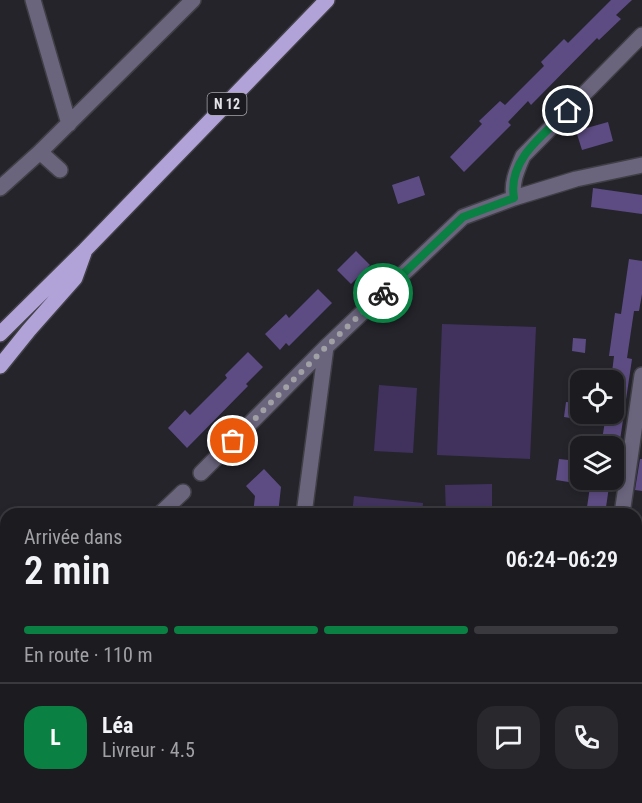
<!DOCTYPE html>
<html lang="fr">
<head>
<meta charset="utf-8">
<style>
	:root { --surface:#1c1b20; --page:#29282d; --text:#f1f3f6; --muted:#a0a1a5; --line:#3a393e; --accent:#0b8043 }
	body { margin:0; font-family:"Roboto Condensed",sans-serif; background:var(--page); color:var(--text); height:100vh; display:flex; flex-direction:column; font-size:22px; white-space:nowrap }
	* { box-sizing:border-box; margin:0 }
	p { font-size:20px; color:var(--muted) }
	.icon { flex:none; width:33px; height:33px; fill:none; stroke:currentColor; stroke-width:2; stroke-linecap:round; stroke-linejoin:round }
	.map { position:relative; flex:1; overflow:hidden }
	.details { position:absolute; left:0px; top:508px; width:642px; height:296px; display:flex; flex-direction:column; background:var(--surface); border-radius:18px 18px 0 0; box-shadow:0 3px 9px #0003,0 0 0 2px var(--line) }
	.details>* { flex:none }
	.buttons { position:absolute; left:570px; top:370px; display:grid; gap:12px }
	.buttons a { display:grid; place-items:center; width:54px; height:54px; border-radius:12px; background:var(--surface); box-shadow:0 3px 9px #0003,0 0 0 2px var(--line); font-size:30px }
	.pin { position:absolute; display:grid; place-items:center; width:51px; height:51px; color:#fff; margin:-26px; border:3px solid #fff; border-radius:50%; box-shadow:0 2px 6px #0007 }
	.courier { position:absolute; display:grid; place-items:center; width:60px; height:60px; margin:-30px; border:4px solid #0b8043; border-radius:50%; background:#fff; color:#222; box-shadow:0 2px 8px #0007 }
	.overview em { font-style:normal; font-weight:600 }
	.overview div { display:flex; flex-direction:column-reverse }
	.overview { display:flex; align-items:center; justify-content:space-between; height:102px; padding:0 24px }
	h1 { font-size:39px; font-weight:600; line-height:45px }
	.bar { display:grid; grid-template-columns:repeat(4,1fr); gap:9px 6px; align-content:center; height:72px; padding:0 24px }
	.bar i { height:8px; border-radius:4px; background:var(--line) }
	.bar .current { background:var(--accent) }
	.bar p { grid-column:span 4 }
	.line { display:flex; align-items:center; gap:15px; padding:0 24px; border-top:2px solid var(--line) }
	.line div { flex:1 }
	.round { display:grid; place-items:center; flex:none; width:63px; height:63px; border-radius:18px; background:var(--page) }
	.map>svg:first-child { display:block }
</style>
</head>
<body>
<div class="map">
<svg width="642" height="803" viewBox="0 0 642 803">
	<rect width="100%" height="100%" fill="#25242b"/>
	<path fill="#40325d" d="M442,324L536,327L530,459L437,455Z
		M379,385L417,388L413,453L374,451Z
		M492,484V514H446L445,485Z
		M354,496L423,503L422,514H352Z"/>
	<path fill="#5d4c83" d="M611,0H632L616,15L621,19L599,40L597,38L531,105L528,101L508,122L511,125L464,172L450,157L482,124L479,121L500,101L505,105L544,66L541,62L564,39L568,43Z
		M608,122L613,141L582,150L576,131Z
		M419,176L425,195L398,204L392,185Z
		M593,188L642,195V214L591,207Z
		M356,251L370,265L351,284L337,270Z
		M629,259L642,261V294L639,311H634L627,358L632,359L619,447H601L606,414H614V381H611L614,356H609L615,313L621,314Z
		M318,289L332,303L289,346L286,343L280,350L265,334L286,314L289,318Z
		M573,338L586,339L585,353L572,351Z
		M248,352L263,367L246,384L248,386L187,448L168,428L185,410L190,415L227,378L225,375Z
		M566,402L579,403L577,419L564,417Z
		M614,455L621,456L616,488H614Z
		M559,459L578,461L575,483L556,480Z
		M640,459H642V491L635,490Z
		M264,469L281,487L278,514H253L255,496L246,486Z
		M591,480H610L605,514H586Z"/>
	<g fill="none" stroke-linecap="round" stroke-linejoin="round">
		<g stroke="#403f45" stroke-width="18">
			<path id="minor" d="M33,0L69,124
				M40,152L193,0
				M0,188L40,152L60,170
				M514,198C511,183 517,170 523,156L642,35
				M201,473L326,347L463,217L514,198L576,179L642,165
				M160,514L183,492
				M304,514L326,347
				M622,514L642,375
				M636,670L642,669
				M636,770L642,796
				M87,803V798
				M269,803V798
				M506,803L507,798"/>
		</g>
		<g stroke="#403f45" stroke-width="18">
			<path id="major" d="M0,334L85,250L327,0
				M0,366L29,330L75,278L84,253"/>
		</g>
		<use href="#minor" stroke="#6a647d" stroke-width="15"/>
		<use href="#major" stroke="#b1a2d7" stroke-width="15"/>
	</g>
	<g fill="none" stroke-linecap="round" stroke-linejoin="round">
		<path stroke="#a0a0a5" stroke-width="6" stroke-dasharray="0 10.8" d="M233,441L326,347L383,293"/>
		<path stroke="#0b8043" stroke-width="8" d="M383,293L463,217L514,198C507,160 544,134 568,111"/>
	</g>
	<g text-anchor="middle" stroke-width="6" stroke-linejoin="round" paint-order="stroke">
		<rect fill="#1c1a21" stroke="#a7a6ab" stroke-width="1.5" x="207.5" y="93" width="39" height="22" rx="4.5"/>
		<g font-size="14" font-weight="bold" fill="#e3e2e6">
			<text x="227" y="109">N 12</text>
		</g>
	</g>
</svg>
<div class="buttons">
<a><svg class="icon" aria-label="locate" viewBox="0 0 24 24"><circle cx="12" cy="12" r="6"/><path d="M12 2v4M12 18v4M2 12h4M18 12h4"/></svg></a>
<a><svg class="icon" aria-label="layers" viewBox="0 0 24 24"><path d="M12 4l9 5-9 5-9-5zM3 14l9 5 9-5"/></svg></a>
</div>
<div class="pin" style="left:233px;top:441px;background:#ea580c"><svg class="icon" aria-label="bag" viewBox="0 0 24 24"><path d="M5 8h14l-1 12H6zM9 8a3 3 0 0 1 6 0"/></svg></div>
<div class="pin" style="left:568px;top:111px;background:#1f2937"><svg class="icon" aria-label="home" viewBox="0 0 24 24"><path d="M3 11l9-7 9 7M6 9v11h12V9"/></svg></div>
<div class="courier" style="left:383px;top:293px"><svg class="icon" aria-label="bike" viewBox="0 0 24 24"><circle cx="6" cy="16" r="4"/><circle cx="18" cy="16" r="4"/><path d="M6 16l4-8h5l3 8M10 8l3 8H6M13 5h3"/></svg></div>
<section class="details">
<div class="overview"><div><h1>2 min</h1><p>Arrivée dans</p></div><em>06:24–06:29</em></div>
<div class="bar"><i class="current"></i><i class="current"></i><i class="current"></i><i></i><p>En route · 110 m</p></div>
<div class="line" style="height:108px"><b class="round" style="background:var(--accent);color:#fff">L</b><div><b>Léa</b><p>Livreur · 4.5</p></div><a class="round"><svg class="icon" aria-label="chat" viewBox="0 0 24 24"><path d="M4 5h16v11H9l-5 4z"/></svg></a><a class="round"><svg class="icon" aria-label="phone" viewBox="0 0 24 24"><path d="M5 4h4l2 5-3 2q2 4 5 5l2-3 5 2v4C11 20 4 13 5 4z"/></svg></a></div>
</section>
</div>
</body>
</html>
